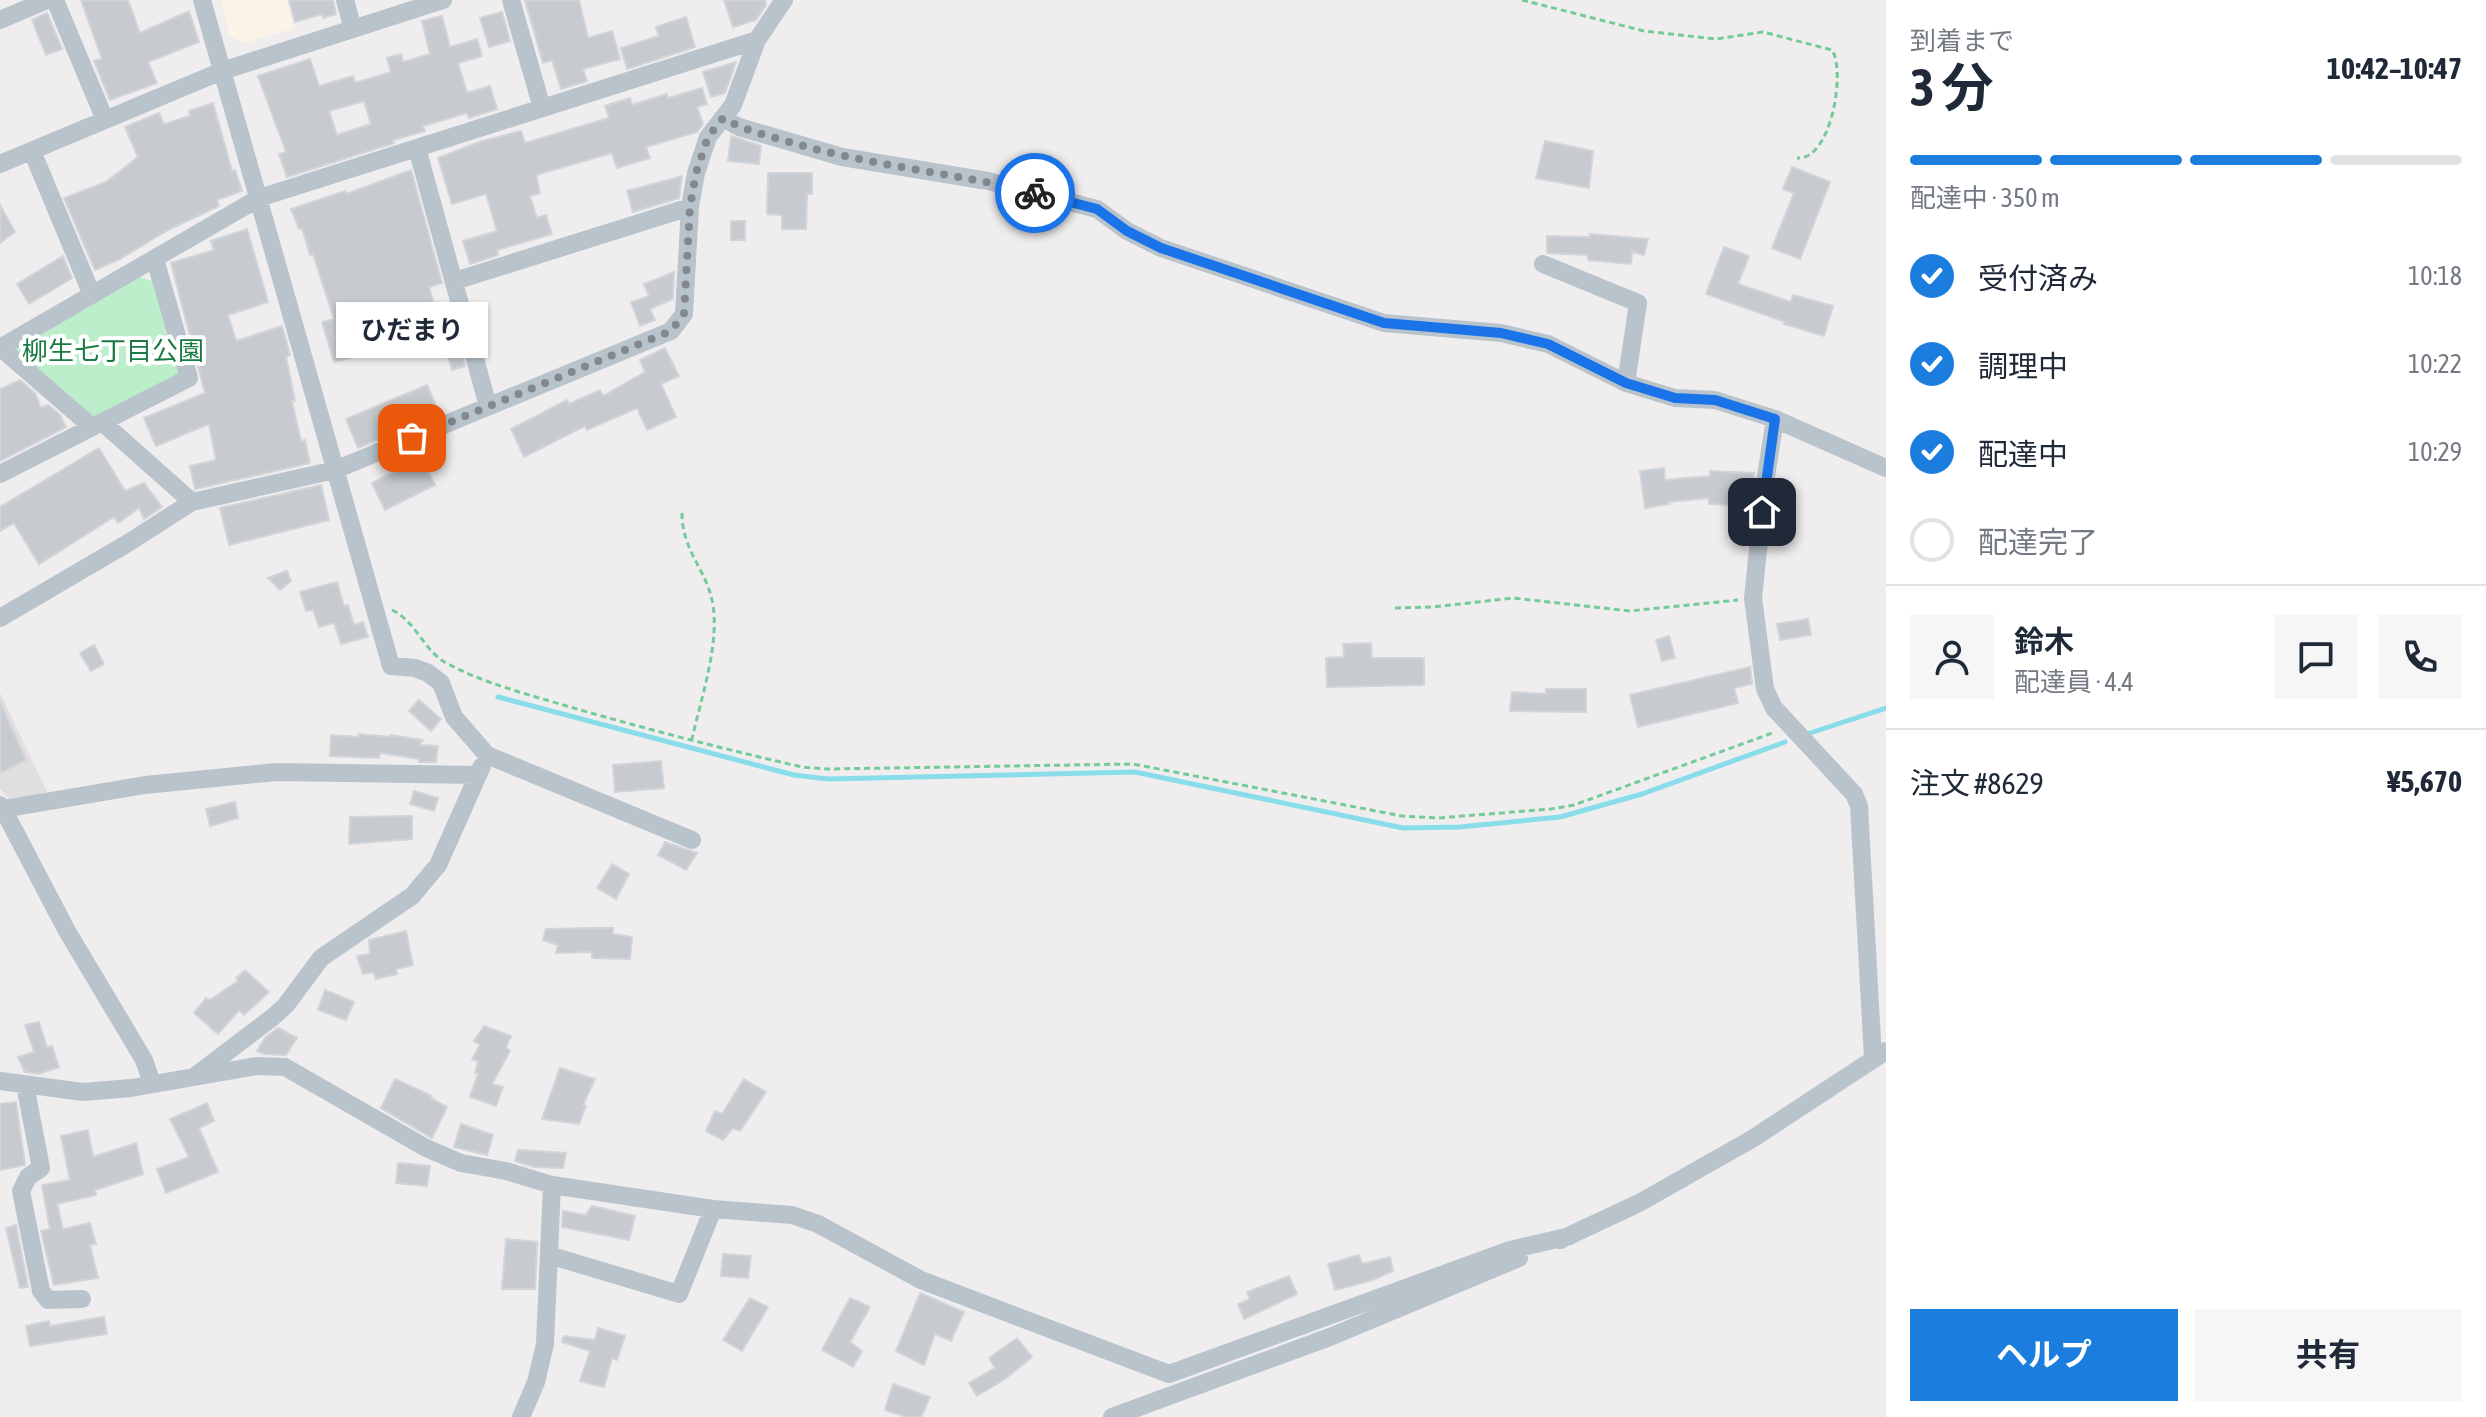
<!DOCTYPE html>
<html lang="ja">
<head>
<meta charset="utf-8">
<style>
	:root { --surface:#fff; --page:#f6f6f7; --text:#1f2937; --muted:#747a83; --line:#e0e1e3; --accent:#1b7ddd }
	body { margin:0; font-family:"Asap Condensed","Noto Sans JP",sans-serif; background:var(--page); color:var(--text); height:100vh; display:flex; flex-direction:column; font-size:30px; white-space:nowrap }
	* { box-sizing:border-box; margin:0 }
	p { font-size:26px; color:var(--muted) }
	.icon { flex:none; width:44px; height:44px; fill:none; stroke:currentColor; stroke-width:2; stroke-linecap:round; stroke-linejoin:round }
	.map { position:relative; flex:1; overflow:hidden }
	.side { display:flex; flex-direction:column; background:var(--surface); width:600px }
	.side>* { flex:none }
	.pin { position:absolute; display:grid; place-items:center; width:68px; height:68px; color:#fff; margin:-34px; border-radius:16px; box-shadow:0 4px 12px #0006 }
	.courier { position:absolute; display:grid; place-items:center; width:80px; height:80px; margin:-40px; border:6px solid #1a73e8; border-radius:50%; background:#fff; color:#222; box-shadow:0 2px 10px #0007 }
	.bubble { position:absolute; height:56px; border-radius:0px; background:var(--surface); box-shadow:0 2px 6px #0004; font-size:26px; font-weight:700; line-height:56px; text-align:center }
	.head em { font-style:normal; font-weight:700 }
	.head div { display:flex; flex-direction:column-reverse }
	.head { display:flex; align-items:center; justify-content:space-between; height:136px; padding:0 24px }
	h1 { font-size:52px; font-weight:700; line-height:60px }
	.bar { display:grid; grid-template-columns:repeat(4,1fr); gap:12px 8px; align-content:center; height:96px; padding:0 24px }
	.bar i { height:10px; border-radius:6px; background:var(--line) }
	.bar .on { background:var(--accent) }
	.bar p { grid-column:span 4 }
	.line { display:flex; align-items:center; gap:20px; padding:0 24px; border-top:2px solid var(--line) }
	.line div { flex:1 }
	.round { display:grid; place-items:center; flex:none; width:84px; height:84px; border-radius:0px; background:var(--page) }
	ol { padding:0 24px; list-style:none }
	li { display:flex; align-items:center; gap:24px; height:88px }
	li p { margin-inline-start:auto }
	li .icon { padding:8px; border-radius:50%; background:var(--accent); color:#fff; stroke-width:4 }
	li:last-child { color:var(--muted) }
	li i { width:44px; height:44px; border:4px solid var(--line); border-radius:50% }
	.action { display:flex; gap:16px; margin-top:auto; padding:16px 24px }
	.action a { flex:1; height:92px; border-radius:0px; background:var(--accent); color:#fff; font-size:32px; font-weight:700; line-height:92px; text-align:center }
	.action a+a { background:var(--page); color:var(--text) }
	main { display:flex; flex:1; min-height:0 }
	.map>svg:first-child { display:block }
</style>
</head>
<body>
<main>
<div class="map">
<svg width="1886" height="1417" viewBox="0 0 1886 1417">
	<rect width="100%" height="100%" fill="#f0edee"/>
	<path fill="#fbf4e6" d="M220,0H287L294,28L245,43L230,36Z"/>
	<path fill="#e1dee0" d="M0,693L47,792L12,802L0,789Z"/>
	<path fill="#bceecb" d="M140,277L152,281L179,376L92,418L14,350Z"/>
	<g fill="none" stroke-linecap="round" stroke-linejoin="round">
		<path stroke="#89ddea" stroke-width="5" d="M498,697L794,775L828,779L1135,772L1403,828L1460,827L1560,817L1642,794L1785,742
			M1810,733L1886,708"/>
	</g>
	<path fill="#c7cbd0" stroke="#d1d4d9" stroke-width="2" fill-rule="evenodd" d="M81,0H128L140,33L189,11L199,42L148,62L157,83L110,100L94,61L102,59Z
		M289,0H333L336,14L323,18L322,14L295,22Z
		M525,0H579L588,38L612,31L620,59L583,69L587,81L561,89L552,60L543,63Z
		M724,0H765L766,5L756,20L733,27Z
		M502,12L510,41L489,47L480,18Z
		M47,13L62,49L46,55L32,20Z
		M442,16L450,47L477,39L482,56L458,63L467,93L490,86L497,109L469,118L467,113L423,126L425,131L393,140L394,143L287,177L279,154L286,152L258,76L310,59L319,86L353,76L355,83L391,72L387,58L401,54L403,62L430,54L422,21ZM364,101L371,124L337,135L329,111Z
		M686,17L695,47L627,69L621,48L659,36L656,27Z
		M736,62L725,93L711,97L703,72Z
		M702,88L707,104L697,107L703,124L697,132L646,147L650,158L617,168L612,153L536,175L540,193L530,196L537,218L546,215L552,234L497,250L498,255L470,264L463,241L497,231L486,194L452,204L438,158L479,142L521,131L525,143L609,118L605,106L630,98L632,105L667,94L668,98Z
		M213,103L232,171L235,170L242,191L217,200L219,206L168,230L120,259L95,270L64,198L106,182L138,157L125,127L159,113L164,124L190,116L189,111Z
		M731,136L761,146L759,164L728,161Z
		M1545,141L1593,151L1589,188L1536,178Z
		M1792,167L1830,182L1800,259L1772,248L1794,193L1783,189Z
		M411,170L442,283L429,287L442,332L334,362L322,322L334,319L313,254L310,255L302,228L299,229L291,209L345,191L346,194Z
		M768,173H812V194H807L806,229H782V215L767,214Z
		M682,176L679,198L633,212L627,191Z
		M0,205L15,232L0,243Z
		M731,221H745V240H731Z
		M247,229L268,302L228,315L236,341L282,326L290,355L286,357L295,401H292L301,441L305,440L310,463L195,489L190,466L216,460L209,424L156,446L144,418L205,393L171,263L214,250L211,241Z
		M1590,234L1648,239L1644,255L1632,252L1631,264L1588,260V255L1547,253V236L1590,237Z
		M1724,247L1749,256L1738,284L1791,302L1793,295L1833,306L1824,336L1784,324L1785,322L1706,294Z
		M63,256L72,278L29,304L17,284Z
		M674,272L673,299L650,309L655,320L640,326L631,302L649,296L644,284Z
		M455,331L465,366L452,370L442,335Z
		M665,348L679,376L661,384L676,417L647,430L637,408L587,430L585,426L524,457L511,429L567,400L569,404L600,390L603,396L645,372L640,360Z
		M20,380L35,393L41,408L48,405L60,415L66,427L0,461V389Z
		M427,385L439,413L358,448L346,419Z
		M99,448L125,491L144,483L162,507L144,519L139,508L118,523L114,517L39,564L14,523L0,531V507Z
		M421,459L435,485L385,510L372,483Z
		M1664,468L1665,480L1710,476V471L1754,473L1751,506L1709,504V498L1668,502L1669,504L1645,508L1640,471Z
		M321,485L329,520L229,545L220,508Z
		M287,571L291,581L280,590L268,578Z
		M337,582L344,606L348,605L354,625L363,622L368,637L341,644L334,623L319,627L313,610L306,611L300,592Z
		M1808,619L1811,635L1780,640L1777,624Z
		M1669,636L1675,658L1662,661L1656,640Z
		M1371,643L1372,658H1424V685L1327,687L1326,658L1344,657L1343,644Z
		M94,645L104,664L91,671L80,653Z
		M1750,667L1752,684L1734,688L1738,703L1638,727L1630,695Z
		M1546,689H1586V712L1510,711L1512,692L1546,694Z
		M419,700L441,719L431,731L409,711Z
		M0,702L26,760L0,773Z
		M359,734L390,737V735L423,740L419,745L438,746L436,762H419V759L380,753L379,758L330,756L331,735L359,737Z
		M661,761L664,788L615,792L613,765Z
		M414,791L438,798L434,811L410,804Z
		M235,802L238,818L210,826L206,809Z
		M412,816V839L349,844L350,817Z
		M665,842L697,853L686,870L658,855Z
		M612,864L629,874L616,899L597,888Z
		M594,928H613V934L632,937L630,959L592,958V952L556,953L558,945L543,940L546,929Z
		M406,931L413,965L396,969L397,974L376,979L373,972L363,974L357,956L370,954L369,940Z
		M245,970L269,992L244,1015L239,1010L218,1034L194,1013L206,998L210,1000L238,981L236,978Z
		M325,990L354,1002L346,1020L318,1010Z
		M39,1022L47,1048L52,1046L59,1067L38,1074L25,1072L18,1057L34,1052L25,1025Z
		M484,1026L511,1036L506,1047L510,1051L492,1084L503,1087L496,1106L470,1097L478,1074L475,1073L478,1062L472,1059L480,1045L474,1041Z
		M278,1028L297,1038L286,1055L264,1054L257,1051L265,1038Z
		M560,1068L595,1079L583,1105L586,1106L579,1124L542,1119Z
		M395,1079L432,1096L431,1098L447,1107L432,1138L381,1108Z
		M744,1079L766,1092L740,1131L733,1128L723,1140L706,1131L715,1111L722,1114Z
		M16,1102L25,1165L0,1170V1104Z
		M207,1103L214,1121L199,1128L218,1172L166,1193L157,1169L189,1157L170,1119Z
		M461,1124L493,1135L487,1155L454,1147Z
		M88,1130L93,1157L136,1143L143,1174L95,1190L96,1195L57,1204L63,1229L90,1223L96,1244L90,1245L98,1278L54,1285L41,1231L50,1229L42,1185L70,1180L61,1136Z
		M518,1150L566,1153L563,1168L534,1167L515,1161Z
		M398,1163L430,1166L427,1186L396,1183Z
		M592,1206L635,1216L629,1240L562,1227L563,1211L586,1215Z
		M16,1225L28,1287L20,1288L6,1228Z
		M506,1239L537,1242L535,1289H502Z
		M723,1254L751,1256L748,1278L721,1276Z
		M1359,1255L1362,1264L1390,1257L1393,1271L1373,1280L1335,1290L1328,1264Z
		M1289,1276L1297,1294L1244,1319L1238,1304L1250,1299L1247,1292Z
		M920,1293L964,1312L951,1341L935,1334L924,1365L896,1351Z
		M750,1298L768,1307L742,1351L723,1340Z
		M850,1298L870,1307L850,1342L862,1351L853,1367L822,1350Z
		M104,1317L107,1334L30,1346L26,1326L49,1321L50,1326Z
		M598,1328L625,1336L617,1360L612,1358L604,1387L580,1381L590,1351L562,1342L564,1336L595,1340Z
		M1017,1338L1032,1357L1005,1379L977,1396L969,1383L995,1368L989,1358Z
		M893,1384L930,1397L921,1417H907L885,1410Z"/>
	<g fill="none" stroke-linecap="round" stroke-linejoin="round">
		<path stroke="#74cb9a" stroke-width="3" stroke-dasharray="6 4" stroke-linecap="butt" d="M1522,0L1644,31L1716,39L1763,32L1832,50C1846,72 1831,161 1797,158
			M682,513C682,550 705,568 712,600C721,641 701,698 692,739
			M1395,608L1433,607L1513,598L1630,611L1738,600
			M392,610C416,621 424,652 448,664C486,684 530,695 570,707C646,729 724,749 802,767L827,769L1133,764L1402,816L1438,818L1551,809L1574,805L1775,732"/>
		<path stroke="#b9c3cb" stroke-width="18" d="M55,0L105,120
			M202,0L391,666L415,668L428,673L441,683L454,717L487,755L692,840
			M345,0L353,29
			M511,0L542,108
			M0,20L47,0
			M723,118L739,127L842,157L988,181L1097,209L1127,231L1161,248L1384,323L1501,333L1548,344L1626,383L1675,398L1715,400L1775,419L1886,468
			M417,148L488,406
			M32,151L92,295
			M0,164L222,71L443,0
			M1543,264L1638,303L1626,383
			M455,281L690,207
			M0,347L92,427
			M0,348L259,198L757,40
			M1775,419L1765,483L1753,598L1765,689L1774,708L1854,794L1859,806L1873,1058
			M102,422L192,502
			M0,474L189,378L155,259
			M0,618L128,543L192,502L335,470L671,331L684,314L690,207L696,173L708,137L733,105L757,40L784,0
			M0,805L3,809L145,785L276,772L478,775
			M3,809L67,931L144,1060L152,1083
			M194,1077L273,1017L286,1005L321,958L412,896L438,865L482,766
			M0,1081L83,1092L131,1088L256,1066L285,1067L426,1148L461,1163L506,1171L552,1185L713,1209L792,1215L818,1224L921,1280L1169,1374L1510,1250L1570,1236
			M25,1085L41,1168L28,1177L21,1191L41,1291L48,1300L82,1299
			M1560,1240L1639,1203L1752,1139L1886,1051
			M549,1255L679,1294L713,1209
			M521,1417L536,1382L545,1344L552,1185
			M1112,1417L1330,1337L1519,1258"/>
	</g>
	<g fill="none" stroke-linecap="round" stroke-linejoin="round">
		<path stroke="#82888e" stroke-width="8" stroke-dasharray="0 14.4" d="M412,438L671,331L684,314L690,207L696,173L708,137L723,118C745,131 769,136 793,143C872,166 955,173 1035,193"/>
		<path stroke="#1a73e8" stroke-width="10" d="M1035,193L1097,209L1127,231L1161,248L1384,323L1501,333L1548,344L1626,383L1675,398L1715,400L1775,419L1762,512"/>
	</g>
	<g text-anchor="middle" stroke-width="8" stroke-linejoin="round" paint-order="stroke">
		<g font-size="26" fill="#187b42" stroke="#fff">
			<text x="113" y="360">柳生七丁目公園</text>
		</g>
	</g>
</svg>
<div class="pin" style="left:412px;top:438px;background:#ea580c"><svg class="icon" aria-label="bag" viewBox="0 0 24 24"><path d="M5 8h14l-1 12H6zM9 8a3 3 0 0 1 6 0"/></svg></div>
<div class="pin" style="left:1762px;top:512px;background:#1f2937"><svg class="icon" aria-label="home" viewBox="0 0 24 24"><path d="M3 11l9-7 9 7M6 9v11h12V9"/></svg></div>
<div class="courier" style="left:1035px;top:193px"><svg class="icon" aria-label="bike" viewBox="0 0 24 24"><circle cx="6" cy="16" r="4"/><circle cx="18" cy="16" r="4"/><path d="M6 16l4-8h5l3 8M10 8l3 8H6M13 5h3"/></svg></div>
<div class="bubble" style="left:336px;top:302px;width:152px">ひだまり</div>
</div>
<section class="side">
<div class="head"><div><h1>3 分</h1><p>到着まで</p></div><em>10:42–10:47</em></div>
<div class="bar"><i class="on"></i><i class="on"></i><i class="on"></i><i></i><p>配達中 · 350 m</p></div>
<ol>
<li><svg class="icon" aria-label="check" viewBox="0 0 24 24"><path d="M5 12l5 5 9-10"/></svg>受付済み<p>10:18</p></li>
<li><svg class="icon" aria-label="check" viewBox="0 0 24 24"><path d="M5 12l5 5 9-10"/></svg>調理中<p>10:22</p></li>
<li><svg class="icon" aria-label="check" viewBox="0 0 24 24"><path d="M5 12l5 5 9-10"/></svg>配達中<p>10:29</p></li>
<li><i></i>配達完了</li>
</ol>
<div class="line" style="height:144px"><a class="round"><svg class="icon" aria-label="person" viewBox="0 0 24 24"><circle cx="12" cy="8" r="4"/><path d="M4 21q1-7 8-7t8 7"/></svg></a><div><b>鈴木</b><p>配達員 · 4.4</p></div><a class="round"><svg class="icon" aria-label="chat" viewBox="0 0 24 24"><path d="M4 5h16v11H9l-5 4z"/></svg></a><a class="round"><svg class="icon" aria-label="phone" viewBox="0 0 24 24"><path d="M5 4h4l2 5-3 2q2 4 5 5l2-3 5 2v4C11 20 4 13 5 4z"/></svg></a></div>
<div class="line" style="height:104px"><div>注文 #8629</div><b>¥5,670</b></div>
<div class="action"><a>ヘルプ</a><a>共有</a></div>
</section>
</main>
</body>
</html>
